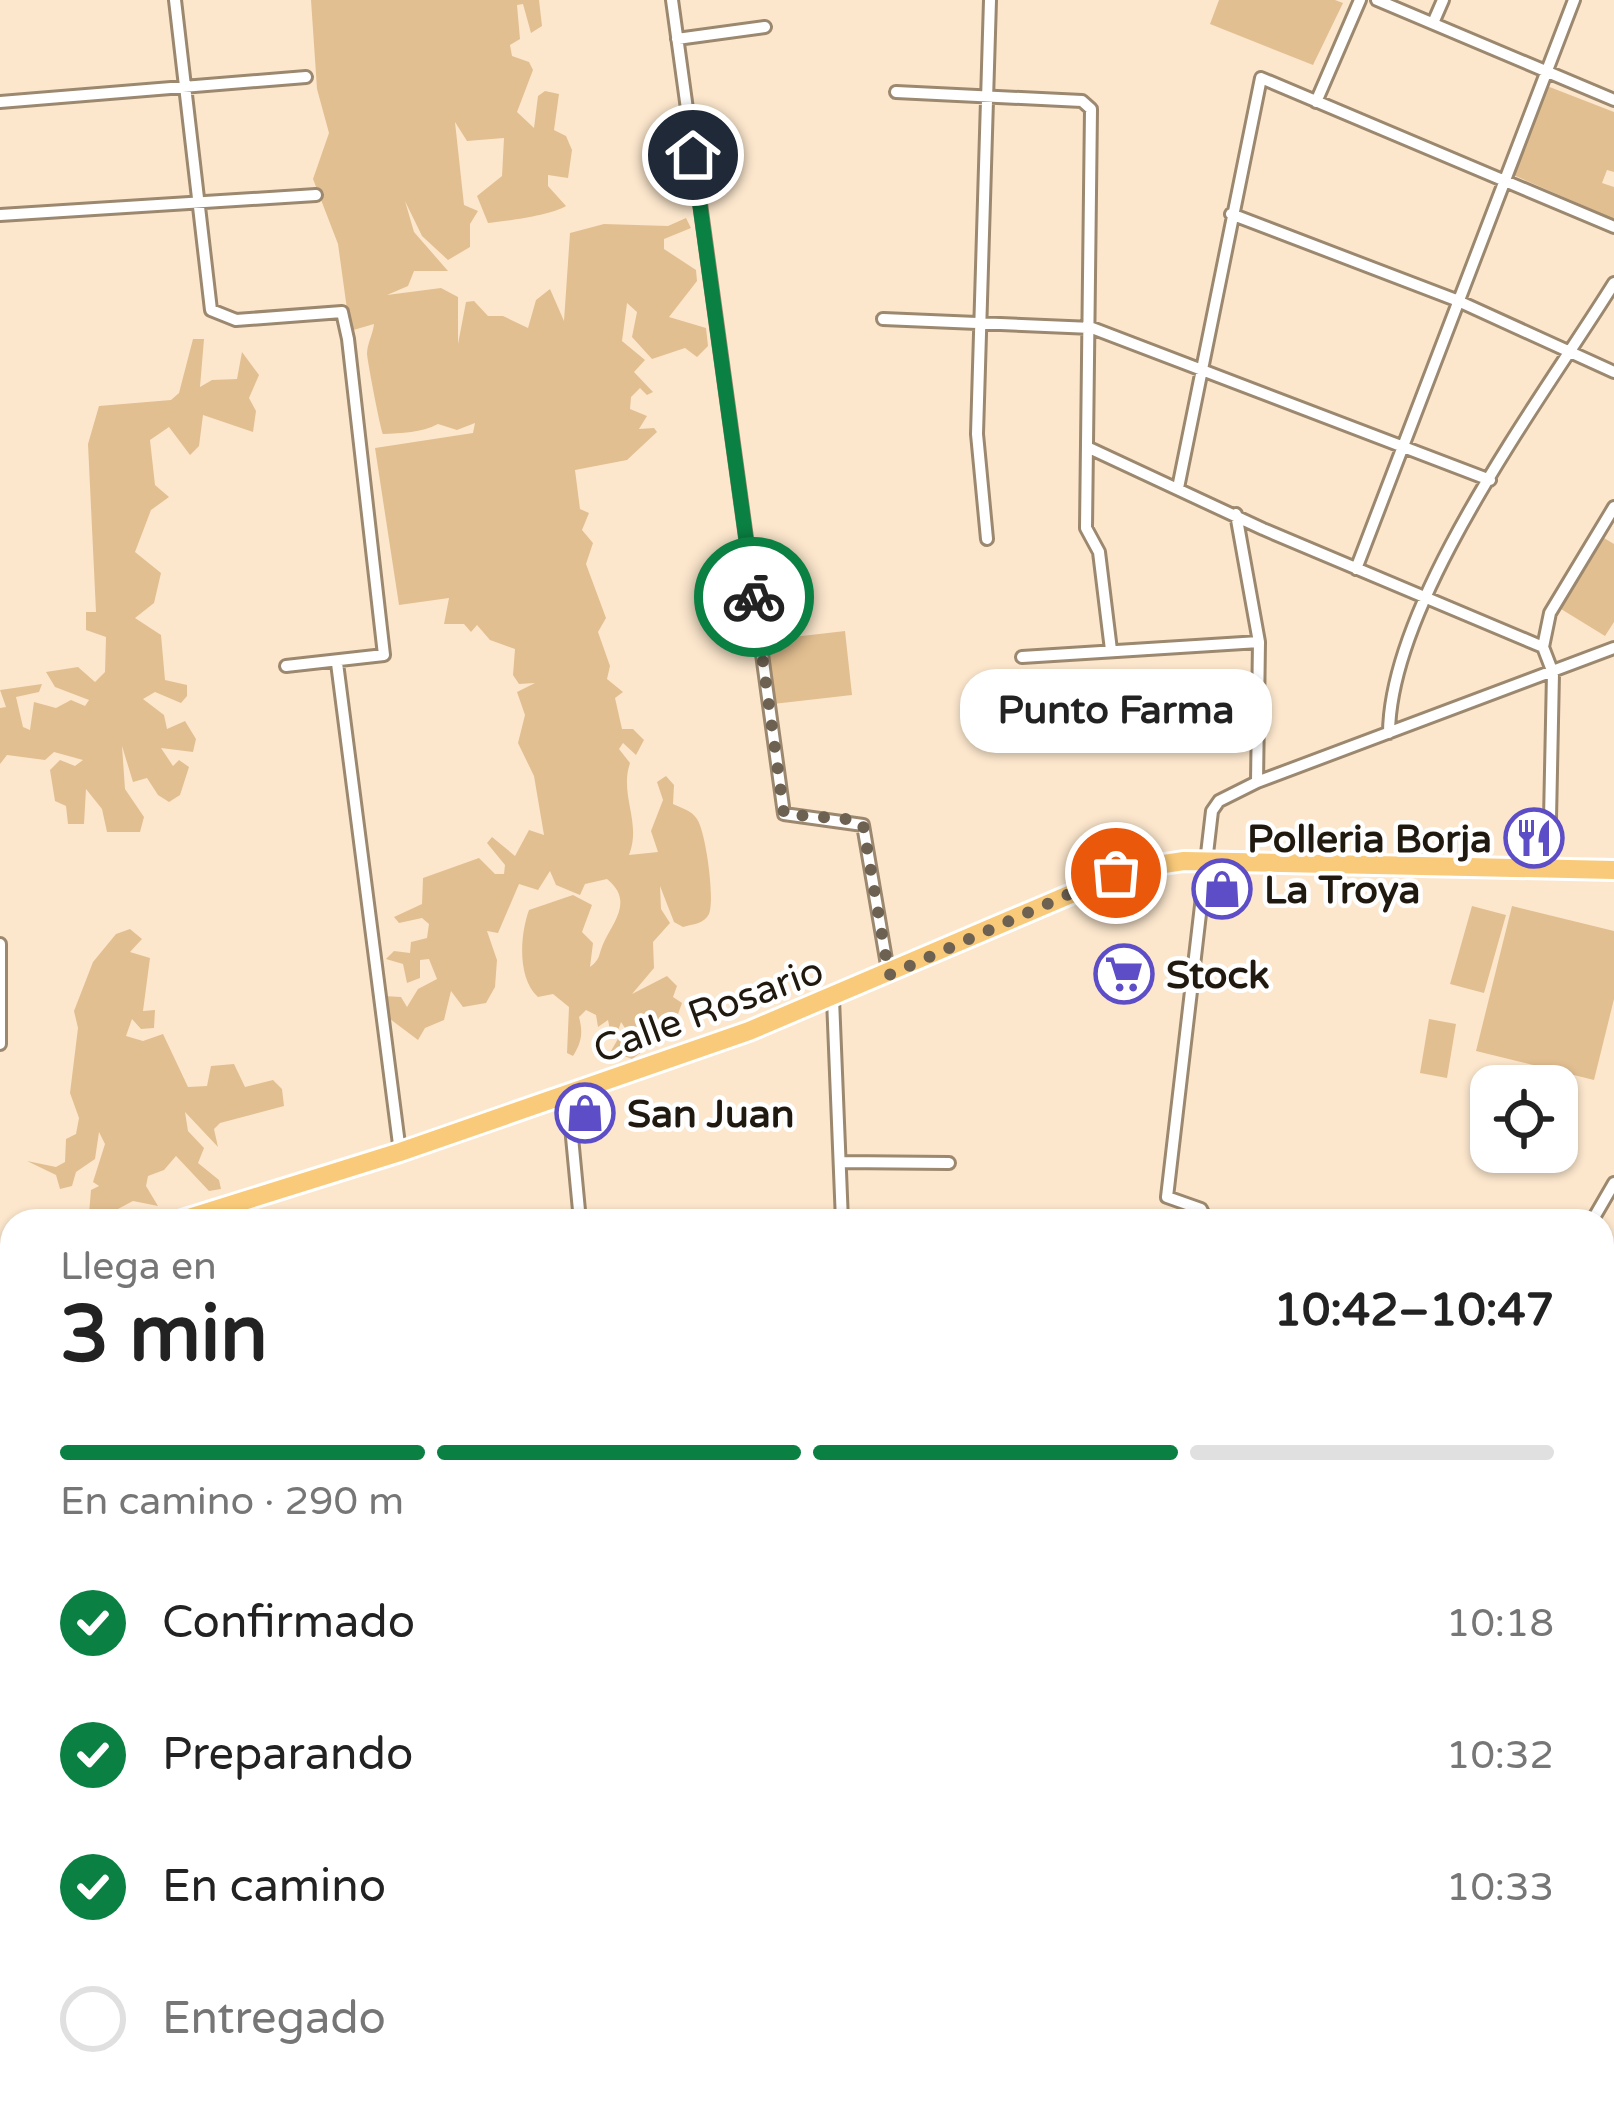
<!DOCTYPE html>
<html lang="es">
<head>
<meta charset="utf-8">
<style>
	:root { --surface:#fff; --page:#f6f6f6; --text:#222; --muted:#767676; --line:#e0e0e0; --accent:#0b8043 }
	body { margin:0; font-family:"Varela Round",sans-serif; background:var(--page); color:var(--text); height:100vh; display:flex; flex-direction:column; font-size:45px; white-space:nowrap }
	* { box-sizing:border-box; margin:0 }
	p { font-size:39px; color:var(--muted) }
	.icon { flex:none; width:66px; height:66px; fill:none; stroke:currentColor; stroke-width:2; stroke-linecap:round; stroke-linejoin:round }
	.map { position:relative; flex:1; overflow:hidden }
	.sheet { position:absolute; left:0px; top:1209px; width:1614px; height:903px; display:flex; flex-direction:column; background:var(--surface); border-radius:36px 36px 0 0; box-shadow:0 3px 9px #0004 }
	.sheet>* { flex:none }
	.controls { position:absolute; left:1470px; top:1065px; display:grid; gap:24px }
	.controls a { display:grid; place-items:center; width:108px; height:108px; border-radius:24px; background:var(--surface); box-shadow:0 3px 9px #0004; font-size:60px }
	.pin { position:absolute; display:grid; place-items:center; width:102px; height:102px; color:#fff; margin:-51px; border:6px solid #fff; border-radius:50%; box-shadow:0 3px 12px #0007 }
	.courier { position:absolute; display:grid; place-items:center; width:120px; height:120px; margin:-60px; border:9px solid #0b8043; border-radius:50%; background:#fff; color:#222; box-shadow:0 3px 15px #0007 }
	.bubble { position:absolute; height:84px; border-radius:36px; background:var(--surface); box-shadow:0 3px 9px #0004; font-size:39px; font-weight:700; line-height:84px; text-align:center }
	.summary em { font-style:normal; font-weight:700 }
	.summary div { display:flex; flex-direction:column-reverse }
	.summary { display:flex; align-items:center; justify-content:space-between; height:204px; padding:0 60px }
	h1 { font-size:78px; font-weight:700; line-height:90px }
	.bar { display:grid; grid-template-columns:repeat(4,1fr); gap:18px 12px; align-content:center; height:144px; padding:0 60px }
	.bar i { height:15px; border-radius:9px; background:var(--line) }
	.bar .active { background:var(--accent) }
	.bar p { grid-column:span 4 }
	ol { padding:0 60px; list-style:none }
	li { display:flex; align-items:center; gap:36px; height:132px }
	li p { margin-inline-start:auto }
	li .icon { padding:12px; border-radius:50%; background:var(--accent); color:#fff; stroke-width:4 }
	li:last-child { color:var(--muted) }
	li i { width:66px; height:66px; border:6px solid var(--line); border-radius:50% }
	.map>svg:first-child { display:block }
</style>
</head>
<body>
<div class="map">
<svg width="1614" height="2110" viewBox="0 0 1614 2110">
	<rect width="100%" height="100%" fill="#fce7cd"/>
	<path fill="#e2bf91" d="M311,0H539L542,26L531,33L523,4L517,5L520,39L510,45L512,56L529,62L533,70L517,112L534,128L538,96L545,91L559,94L554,130L566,136L572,150L568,178L548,175V186L566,206C551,215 508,221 488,223L477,196L502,176L504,138L467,141L455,122L464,205L478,211L470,224V247L448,260L422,236L405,201L414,232L448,271H414L408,286L387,295L441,288L458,297V344L466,302L474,301L488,316H503L528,328L536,300L550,289L564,321L570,233L604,224L668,226L686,218L691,228L664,239V249L696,270L697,281L669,317L706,328L708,346L697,357L685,348L652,359L632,337L637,312L627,303L622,341L645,360L634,372L653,392L647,395L640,388L631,397L630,409L647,416L639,429L654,428L657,432L627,460L575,470L580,509L589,513L582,530L593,543L586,564L606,618L598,632L610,666L607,679L623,692L615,698L622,729H633L644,740L636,755L623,743L619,749L630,763C619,795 642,822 629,855L658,852L651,831L663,800L657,782L666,776L674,785L673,804C682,808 692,811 697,819C706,832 715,900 709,914C704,924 693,924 683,927L674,922L660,886L661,909L670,923L653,942L654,968L632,994L667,976L677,986L673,997L682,1003L678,1014L684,1030L674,1038L640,1019L637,1030L646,1037V1049L632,1059L611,1051L619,1037L633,1040L621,1022L618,1031L610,1030L608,1020L598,1027L596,1015L586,1010L579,1017C583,1032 582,1042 573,1056L567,1053L569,1007L553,994L538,997C517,978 520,935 529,910L573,895L592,905L582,932L593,943L590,967C601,959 598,955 604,942C615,920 633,900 607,879L585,884L580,895L556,885L550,871L538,890L519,884L498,933L487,931L497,960L495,987L486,1003L463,1007L451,991L444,1020L425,1028L418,1040L386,1016L384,996L401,997L407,1007L418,989L437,979L429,959L420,960V978L407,983L403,964L386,959L394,951L410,953L411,942L427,938L429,924L422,918L399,923L394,917L422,904L423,878L479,858L495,874H504L505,865L487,843L492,837L515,856L529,830L544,835L534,776L518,743L525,715L517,692L535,683L519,684L513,675L515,649L490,640L477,625L471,632L464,624H444L449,598L399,605L375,448L473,433L475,423L457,430L438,424C421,433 402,433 383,434C380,427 368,364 367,354C367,344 373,334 374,324L350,331L338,244L313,179L329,133L317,89Z
		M1219,0H1335L1343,3L1313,65L1210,24Z
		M1547,86L1614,112V172L1607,170L1602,183L1614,187V219L1511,174Z
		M193,339H204L200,387L212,380L237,379L242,352L259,375L249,398L256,411L253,432L203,415L199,446L190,455L169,427L150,440L155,485L169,497L151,510L135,552L161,573L154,603L135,618L161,635L165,680L187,685V696L181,703L155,692L143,699L164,715L167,729L185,721L196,739L193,752L161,748L173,766L179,760L189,767L180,795L169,802L158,795L147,778L133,782L122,746L125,789L144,817L140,832H107L102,809L86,789L84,824H68L66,806L55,801L50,770L60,760L75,766L83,760L54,752L45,760L7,755L0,764V708L6,707L0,690L42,684L39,692L16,697L23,727L30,730L34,702L56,708L71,700L85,706L89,700L55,687L46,672L78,667L95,682L105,672L106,637L86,630V612H96L88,444L99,406L171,400L179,393Z
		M1604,538L1614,544V622L1605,636L1561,609Z
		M845,631L852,695L773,704L767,640Z
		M1472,906L1506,915L1484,993L1450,984Z
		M1512,906L1614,931V999L1594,1080L1476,1051Z
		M130,929L142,939L130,952L150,958L143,1011L155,1010L154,1028L141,1029L132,1019L126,1036L143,1041L163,1034L188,1087L207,1086L211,1066L234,1064L245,1087L273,1080L282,1089L284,1106L220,1123L214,1129L218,1147L185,1112L188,1131L204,1148L198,1163L219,1180L221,1189L209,1191L176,1156L164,1170L148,1176L146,1186L158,1206L133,1201L99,1219L89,1214L91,1190L99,1186L93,1182L105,1144L99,1132L95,1159L76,1172L72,1186L60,1189L56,1175L27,1161L56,1167L65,1162L66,1139L76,1134L79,1118L70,1093L78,1028L74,1011L93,962L116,934Z
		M1429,1019L1456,1024L1447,1078L1420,1073Z"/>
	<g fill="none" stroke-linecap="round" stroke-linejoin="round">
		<g stroke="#9b886f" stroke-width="16">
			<path id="street" d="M175,0L211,310L236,320L342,312L348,339L384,655L286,666
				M672,0L784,814L863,825L888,971
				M1377,0L1614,100
				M1433,23L1443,0
				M677,39L765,27
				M896,92L1082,101L1091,109L1086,528L1099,552L1111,650
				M0,102L306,77
				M1316,102L1360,0
				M1231,214L1456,300L1614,372
				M0,215L316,195
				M883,319L1092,328L1490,480
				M1087,447L1263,529L1543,647L1553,673L1549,868
				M1178,488L1261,78L1614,227
				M1236,514L1259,642L1257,782
				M987,539L977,434L990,0
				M1356,569L1574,0
				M1543,647L1550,613L1614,507
				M1022,657L1259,642
				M337,663L400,1152
				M1389,733C1390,600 1543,397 1614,283
				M0,944V1044
				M833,999L842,1221
				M568,1095L580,1221
				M840,1162L949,1163
				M1207,1221L1201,1209L1167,1197L1212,811L1219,801L1257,782L1614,648
				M1592,1221L1614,1183
				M1602,1420L1614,1399
				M1602,1490L1614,1497
				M0,1544H12
				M1602,1626L1614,1634
				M1602,1769L1614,1775
				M1602,1830L1614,1807
				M1602,1874L1614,1881
				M0,1928L12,1929
				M1602,2016L1614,2020
				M995,2110L997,2100
				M1213,2110L1216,2100"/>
		</g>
		<g stroke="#9b886f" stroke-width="21">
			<path id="secondary" d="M0,1732L12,1736
				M1440,2100L1473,2110"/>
		</g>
		<g stroke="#fff" stroke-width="24">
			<path id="primary" d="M179,1221L400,1152L749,1031L1130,869L1184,861L1614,870
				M0,1272L12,1268"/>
		</g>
		<use href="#street" stroke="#fff" stroke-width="10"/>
		<use href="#secondary" stroke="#fce5bc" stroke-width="15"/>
		<use href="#primary" stroke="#f9ca79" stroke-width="18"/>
	</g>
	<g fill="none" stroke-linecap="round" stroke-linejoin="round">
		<path stroke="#6d6152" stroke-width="12" stroke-dasharray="0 21.6" d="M754,597L784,814L857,820L863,825L889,975L1116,873"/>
		<path stroke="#0b8043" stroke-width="15" d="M693,155L754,597"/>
	</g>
	<defs>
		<g id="restaurant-ring" transform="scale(3)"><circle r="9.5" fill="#fff" stroke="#5d4dc6" stroke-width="1.5"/><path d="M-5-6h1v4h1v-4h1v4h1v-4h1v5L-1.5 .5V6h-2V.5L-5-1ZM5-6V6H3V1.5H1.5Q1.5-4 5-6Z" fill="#5d4dc6"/></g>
		<g id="shop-ring" transform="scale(3)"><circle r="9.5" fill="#fff" stroke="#5d4dc6" stroke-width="1.5"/><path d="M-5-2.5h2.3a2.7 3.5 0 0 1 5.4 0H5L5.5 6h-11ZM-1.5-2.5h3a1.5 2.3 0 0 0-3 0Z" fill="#5d4dc6"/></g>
		<g id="supermarket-ring" transform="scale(3)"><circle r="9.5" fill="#fff" stroke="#5d4dc6" stroke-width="1.5"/><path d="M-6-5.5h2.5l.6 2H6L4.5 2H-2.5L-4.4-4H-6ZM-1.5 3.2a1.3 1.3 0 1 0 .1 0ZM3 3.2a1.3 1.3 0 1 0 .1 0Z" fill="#5d4dc6"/></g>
	</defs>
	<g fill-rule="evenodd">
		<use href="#restaurant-ring" x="1534" y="838"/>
		<use href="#shop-ring" x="1222" y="889"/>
		<use href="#supermarket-ring" x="1124" y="974"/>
		<use href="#shop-ring" x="585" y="1113"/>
	</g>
	<g text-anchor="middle" stroke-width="9" stroke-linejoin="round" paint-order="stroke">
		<g font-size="39" font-weight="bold" fill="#20190f" stroke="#fff" text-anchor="start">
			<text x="1492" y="852" text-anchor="end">Polleria Borja</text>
			<text x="1264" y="903">La Troya</text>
			<text x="1166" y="988">Stock</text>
			<text x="627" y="1127">San Juan</text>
		</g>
		<g font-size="39" fill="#20190f" stroke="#fff">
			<text transform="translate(708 1009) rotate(-20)" y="14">Calle Rosario</text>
		</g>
	</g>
</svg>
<div class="controls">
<a><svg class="icon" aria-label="locate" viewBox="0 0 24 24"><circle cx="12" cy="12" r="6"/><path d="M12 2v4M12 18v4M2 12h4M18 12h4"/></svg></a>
</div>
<div class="pin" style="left:1116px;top:873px;background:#ea580c"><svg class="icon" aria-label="bag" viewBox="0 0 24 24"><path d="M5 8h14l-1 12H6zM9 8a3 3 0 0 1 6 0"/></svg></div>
<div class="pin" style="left:693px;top:155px;background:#1f2937"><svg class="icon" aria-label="home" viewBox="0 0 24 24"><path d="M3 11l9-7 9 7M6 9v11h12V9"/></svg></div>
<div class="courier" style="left:754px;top:597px"><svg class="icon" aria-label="bike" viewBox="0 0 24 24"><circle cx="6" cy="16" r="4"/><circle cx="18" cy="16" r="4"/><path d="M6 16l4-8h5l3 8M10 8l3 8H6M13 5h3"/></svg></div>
<div class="bubble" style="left:960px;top:669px;width:312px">Punto Farma</div>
<section class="sheet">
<div class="summary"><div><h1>3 min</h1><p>Llega en</p></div><em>10:42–10:47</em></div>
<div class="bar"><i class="active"></i><i class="active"></i><i class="active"></i><i></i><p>En camino · 290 m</p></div>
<ol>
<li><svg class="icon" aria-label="check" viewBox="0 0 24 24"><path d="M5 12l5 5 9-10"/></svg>Confirmado<p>10:18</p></li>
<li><svg class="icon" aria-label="check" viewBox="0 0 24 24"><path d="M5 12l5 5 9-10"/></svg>Preparando<p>10:32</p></li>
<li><svg class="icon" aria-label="check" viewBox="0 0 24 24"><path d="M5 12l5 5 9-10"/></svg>En camino<p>10:33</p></li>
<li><i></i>Entregado</li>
</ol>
</section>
</div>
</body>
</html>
